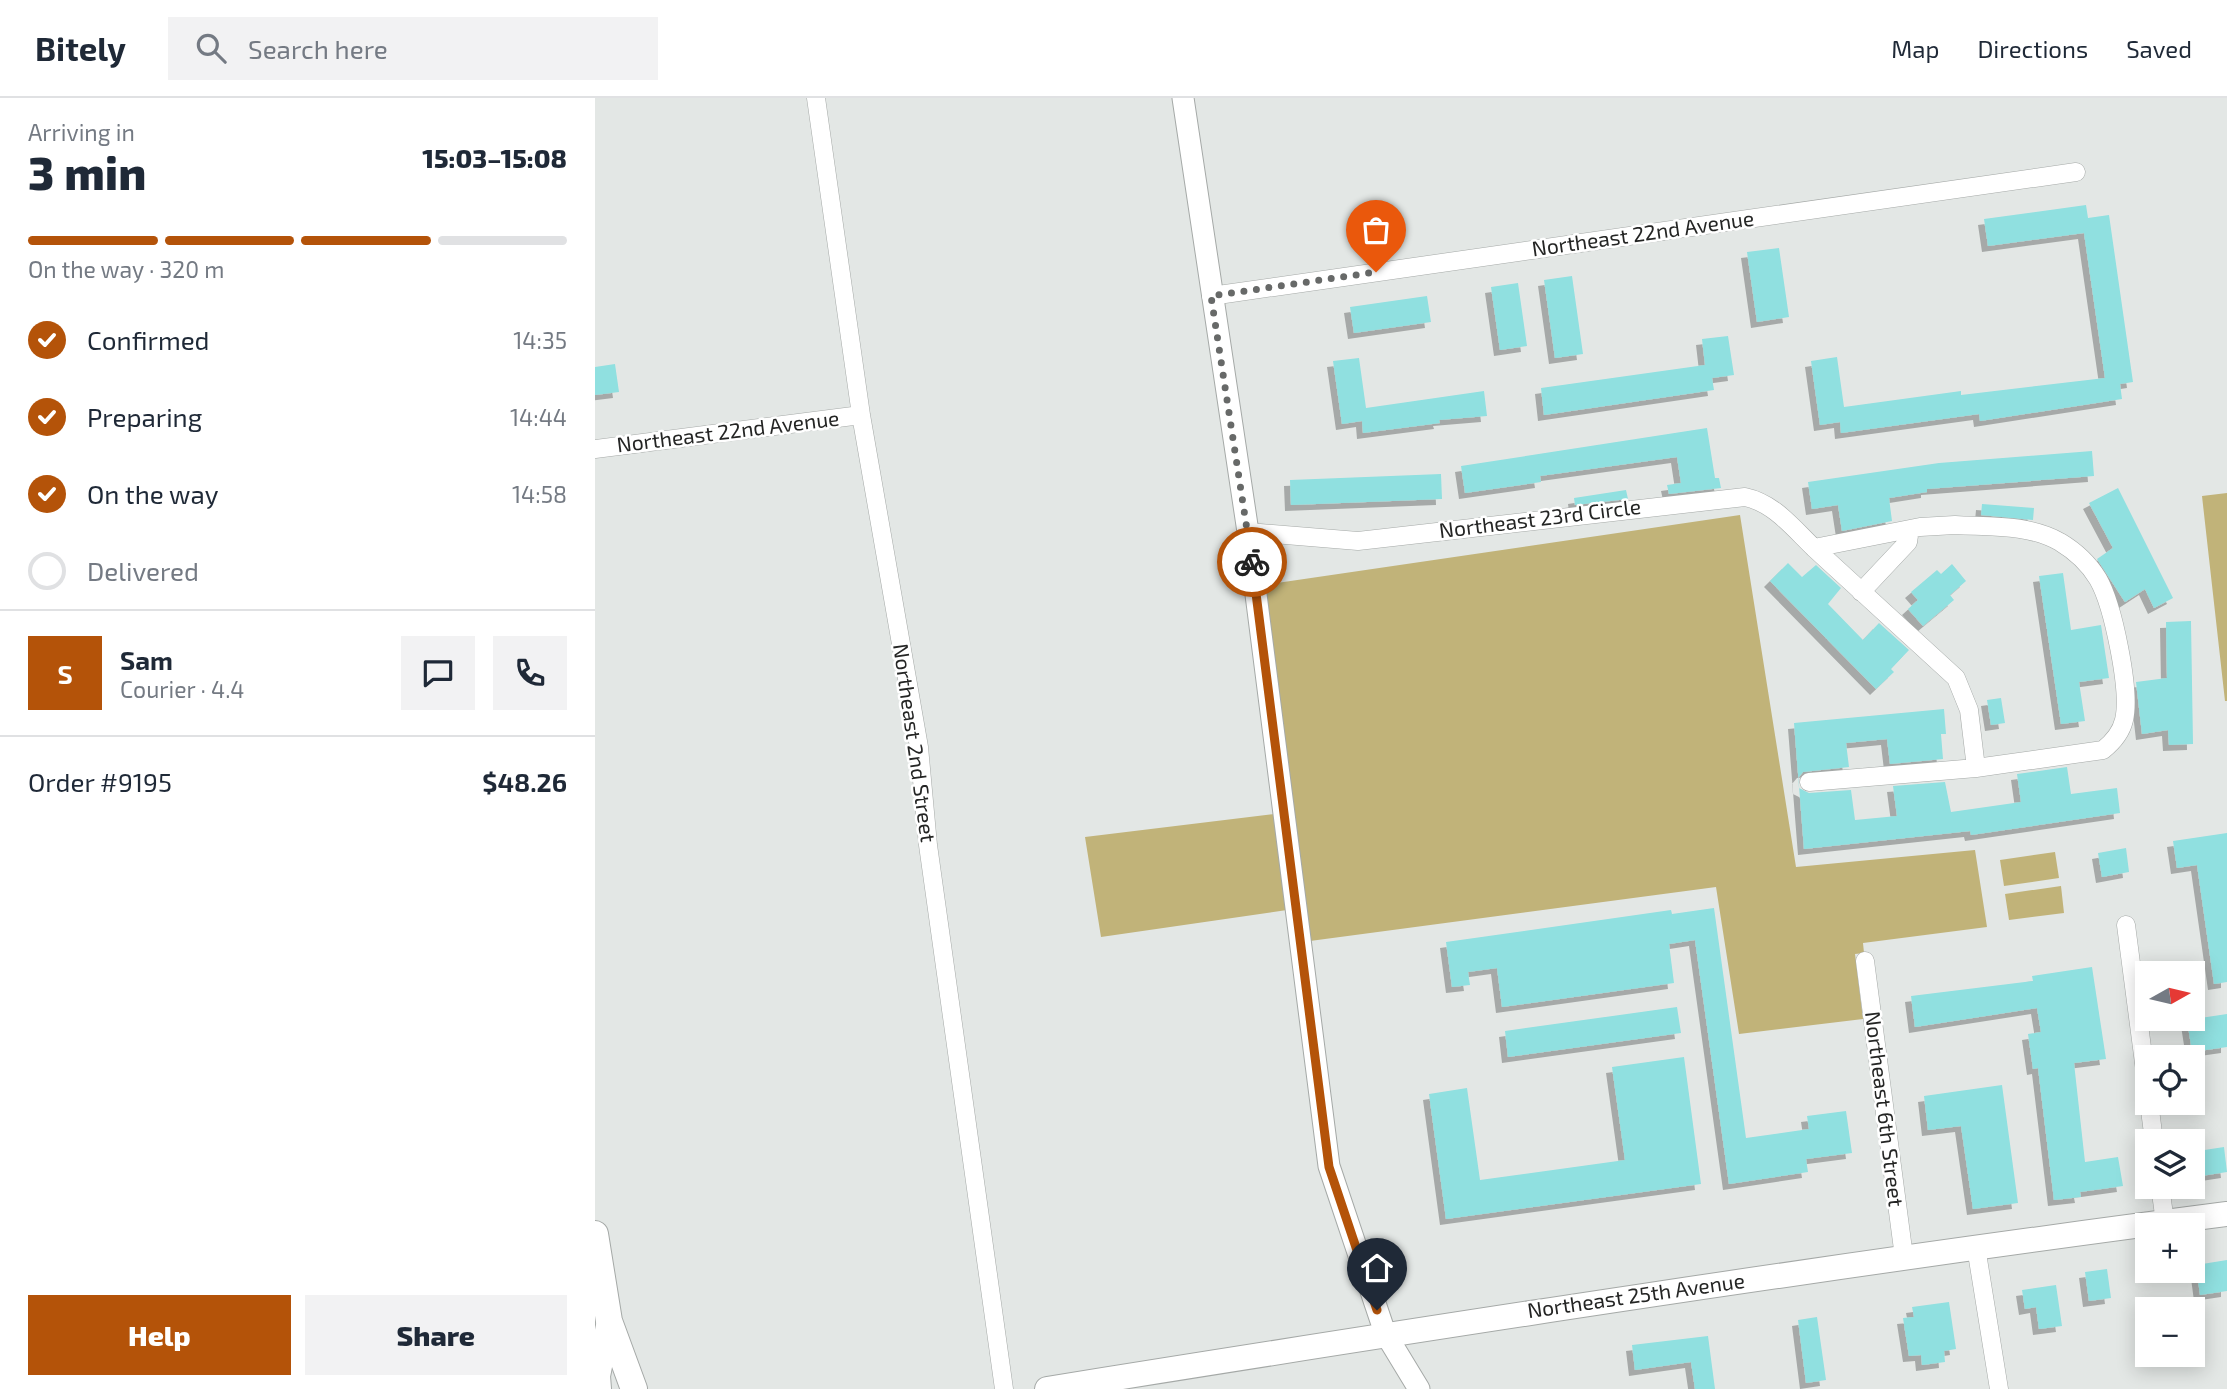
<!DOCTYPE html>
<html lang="en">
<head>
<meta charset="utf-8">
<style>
	:root { --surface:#fff; --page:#f2f2f3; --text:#1f2937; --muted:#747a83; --line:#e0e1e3; --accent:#b45309 }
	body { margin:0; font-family:"Exo 2",sans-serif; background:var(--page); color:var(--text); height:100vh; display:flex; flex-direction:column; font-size:26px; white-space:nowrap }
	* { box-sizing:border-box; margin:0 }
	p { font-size:23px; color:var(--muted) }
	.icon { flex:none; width:38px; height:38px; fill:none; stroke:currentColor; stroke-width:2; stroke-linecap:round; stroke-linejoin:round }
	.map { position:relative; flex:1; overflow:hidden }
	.sheet { display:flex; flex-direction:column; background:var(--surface); width:595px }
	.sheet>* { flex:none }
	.needle { width:46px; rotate:82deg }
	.buttons { position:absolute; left:1540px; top:863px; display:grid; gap:14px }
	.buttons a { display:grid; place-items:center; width:70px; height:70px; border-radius:0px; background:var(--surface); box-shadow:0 4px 18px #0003; font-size:35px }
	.pin { position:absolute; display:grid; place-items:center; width:60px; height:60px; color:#fff; margin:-72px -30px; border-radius:50% 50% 50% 0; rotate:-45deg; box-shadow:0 0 7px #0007 }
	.pin .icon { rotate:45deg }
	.courier { position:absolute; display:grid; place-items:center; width:70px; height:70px; margin:-35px; border:5px solid #b45309; border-radius:50%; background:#fff; color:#222; box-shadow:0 2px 9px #0007 }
	.head em { font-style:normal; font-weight:800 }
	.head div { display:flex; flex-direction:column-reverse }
	.head { display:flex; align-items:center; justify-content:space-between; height:119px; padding:0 28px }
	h1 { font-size:46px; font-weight:800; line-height:52px }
	.bar { display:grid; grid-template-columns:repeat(4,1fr); gap:10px 7px; align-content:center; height:84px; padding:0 28px }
	.bar i { height:9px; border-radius:5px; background:var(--line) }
	.bar .on { background:var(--accent) }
	.bar p { grid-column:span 4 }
	.line { display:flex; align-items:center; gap:18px; padding:0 28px; border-top:2px solid var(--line) }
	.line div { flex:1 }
	.round { display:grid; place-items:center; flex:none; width:74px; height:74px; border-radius:0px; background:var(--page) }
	ol { padding:0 28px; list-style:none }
	li { display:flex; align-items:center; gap:21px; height:77px }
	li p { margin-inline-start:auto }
	li .icon { padding:7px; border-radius:50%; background:var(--accent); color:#fff; stroke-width:4 }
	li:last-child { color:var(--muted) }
	li i { width:38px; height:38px; border:4px solid var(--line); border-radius:50% }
	.action { display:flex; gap:14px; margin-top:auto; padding:14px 28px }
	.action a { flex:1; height:80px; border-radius:0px; background:var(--accent); color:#fff; font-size:28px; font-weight:800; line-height:80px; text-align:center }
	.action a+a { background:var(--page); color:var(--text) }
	header { display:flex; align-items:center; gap:42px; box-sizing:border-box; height:98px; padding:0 35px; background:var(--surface); border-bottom:2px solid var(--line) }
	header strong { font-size:33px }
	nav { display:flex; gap:38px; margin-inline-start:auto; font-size:24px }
	.search { width:490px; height:63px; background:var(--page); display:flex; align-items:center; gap:18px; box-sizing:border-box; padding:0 24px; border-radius:0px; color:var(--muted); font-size:26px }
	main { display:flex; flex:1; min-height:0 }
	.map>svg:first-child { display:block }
</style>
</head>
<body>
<header>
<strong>Bitely</strong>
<div class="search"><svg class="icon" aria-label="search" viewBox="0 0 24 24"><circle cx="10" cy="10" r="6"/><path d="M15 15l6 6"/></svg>Search here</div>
<nav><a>Map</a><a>Directions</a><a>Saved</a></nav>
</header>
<main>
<section class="sheet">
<div class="head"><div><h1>3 min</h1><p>Arriving in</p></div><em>15:03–15:08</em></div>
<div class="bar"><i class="on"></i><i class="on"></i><i class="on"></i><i></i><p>On the way · 320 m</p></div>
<ol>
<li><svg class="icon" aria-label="check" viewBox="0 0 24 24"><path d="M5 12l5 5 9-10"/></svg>Confirmed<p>14:35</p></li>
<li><svg class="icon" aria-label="check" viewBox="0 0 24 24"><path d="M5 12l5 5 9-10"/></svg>Preparing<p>14:44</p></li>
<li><svg class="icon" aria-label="check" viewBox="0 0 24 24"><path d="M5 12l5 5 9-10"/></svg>On the way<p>14:58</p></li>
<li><i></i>Delivered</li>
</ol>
<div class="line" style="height:126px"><b class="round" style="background:var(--accent);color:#fff">S</b><div><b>Sam</b><p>Courier · 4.4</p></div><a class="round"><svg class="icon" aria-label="chat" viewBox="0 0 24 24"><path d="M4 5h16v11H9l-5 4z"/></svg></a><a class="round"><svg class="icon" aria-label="phone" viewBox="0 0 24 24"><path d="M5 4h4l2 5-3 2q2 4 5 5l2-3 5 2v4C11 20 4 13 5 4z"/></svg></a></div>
<div class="line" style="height:91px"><div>Order #9195</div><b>$48.26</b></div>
<div class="action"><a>Help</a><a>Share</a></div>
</section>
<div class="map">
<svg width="1632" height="1291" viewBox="0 0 1632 1291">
	<defs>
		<filter id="shadow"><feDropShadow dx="-6" dy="6" stdDeviation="0" flood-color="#0004"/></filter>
	</defs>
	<rect width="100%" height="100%" fill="#e3e7e5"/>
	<path fill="#c1b379" d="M1632,395V603H1630L1607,398Z
		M1145,417L1201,769L1380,752L1392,829L1268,845L1269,855L1260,856L1268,921L1144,936L1121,789L715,843L669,487Z
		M680,716L692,812L506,839L490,739Z
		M1460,754L1464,780L1409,788L1405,762Z
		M1466,788L1469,815L1414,822L1410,796Z"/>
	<path fill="#90e0e0" filter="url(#shadow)" d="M1491,107L1493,120L1514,117L1538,284L1525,286L1527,301L1385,323L1384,316L1246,335L1245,324L1225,327L1216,263L1242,259L1249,309L1366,293V297L1510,280L1489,135L1393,148L1389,121Z
		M1184,150L1194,219L1162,224L1152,154Z
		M977,178L988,256L960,260L949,182Z
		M923,185L932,248L905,252L896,189Z
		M832,198L836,224L759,235L755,209Z
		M1133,238L1139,277L1117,280L1119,292L949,317L946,290L1110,267L1107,241Z
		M764,260L771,310L889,293L892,318L844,322L845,325L768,335L767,323L747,326L738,263Z
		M20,266L24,294L0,297V269Z
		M1112,330L1120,380H1124L1126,390L1074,396L1072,387L1086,385L1082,359L945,378L946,384L870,395L866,368Z
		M1497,353L1499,378L1332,391V394L1294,400L1297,423L1247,433L1243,407L1217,411L1213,384L1344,365Z
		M846,376L847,401L696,407L695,382Z
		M1523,390L1578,500L1559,510L1550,491L1530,504L1502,461L1518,450L1494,405Z
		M1031,392L1033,401L980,407L979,400Z
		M1387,406L1439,410L1438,422L1386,417Z
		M1193,465L1207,479L1221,467L1246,490L1233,506L1268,542L1284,525L1314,552L1296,571L1299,574L1281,591L1175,483Z
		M1357,466L1371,483L1355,497L1359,502L1328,528L1313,511L1323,502L1316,494L1342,472L1346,476Z
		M1468,475L1476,532L1506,527L1514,580L1484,584L1490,623L1466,626L1444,478Z
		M1596,523L1598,646L1574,647L1573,632L1547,636L1541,584L1572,580L1571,524Z
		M1406,600L1410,625L1396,627L1392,602Z
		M1349,611L1351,636H1346L1348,661L1295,666L1292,641L1251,645L1254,669L1208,674L1203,680L1204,690L1214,695L1256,692L1260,722L1302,718L1298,688L1350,684L1356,714L1426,704L1422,676L1472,669L1476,696L1522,690L1525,715L1376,737L1375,733L1209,751L1199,625Z
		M1632,735V884L1619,886L1602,767L1582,770L1578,743Z
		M1531,750L1534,774L1507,779L1503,755Z
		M1119,810L1151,1040L1214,1031L1212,1018L1251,1013L1257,1055L1211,1061L1213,1074L1134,1086L1100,842L1074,846L1079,885L907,909L902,870L873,874L875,887L857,889L851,844L1076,812L1077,816Z
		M1497,869L1511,961L1479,965L1490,1064L1523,1059L1528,1088L1485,1094L1486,1099L1459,1102L1443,970L1438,971L1433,936L1446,934L1442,910L1320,929L1316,898L1438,883L1437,878Z
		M1082,909L1086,935L913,959L910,933Z
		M1632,916V949L1597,954L1592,922Z
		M1089,959L1106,1086L851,1121L834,996L872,990L885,1082L1030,1062L1017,969Z
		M1407,987L1423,1105L1378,1111L1366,1028L1333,1032L1329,998Z
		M1629,1049L1632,1074L1606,1078L1603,1053Z
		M1632,1162V1193L1605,1197L1601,1167Z
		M1512,1171L1516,1200L1494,1203L1490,1174Z
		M1461,1187L1467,1228L1444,1231L1441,1209L1430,1211L1427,1192Z
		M1354,1204L1361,1251L1349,1253L1350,1264L1327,1267L1326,1257L1314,1258L1308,1220L1319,1219L1317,1209Z
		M1222,1219L1231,1282L1211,1285L1203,1222Z
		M1113,1238L1120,1291H1100L1096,1264L1040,1272L1037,1247Z"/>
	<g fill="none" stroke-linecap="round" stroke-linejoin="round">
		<g stroke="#a5a9a7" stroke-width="19">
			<path id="minor" d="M221,0L266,317L324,649L333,747L409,1291
				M616,198L1481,74
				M0,351L266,317
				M1360,427C1395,429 1433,426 1465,444C1480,453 1494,466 1503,481C1518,507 1536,593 1529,622C1526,635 1518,644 1508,652L1381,670L1374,612L1361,580L1219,450L1325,429Z
				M653,434L763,443L1150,399C1179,405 1198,430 1219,450
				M1266,494L1313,444L1315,431
				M1214,684L1381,670
				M1531,827L1552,988
				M1270,863L1309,1159
				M1554,1004L1559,1043
				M1565,1088L1570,1124
				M1381,1149L1404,1291"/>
		</g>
		<g stroke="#a5a9a7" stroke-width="23">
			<path id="tertiary" d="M588,0L653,434L734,1068L790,1235L824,1291"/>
		</g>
		<g stroke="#a5a9a7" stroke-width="26">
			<path id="secondary" d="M4,1291L3,1278L14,1223
				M452,1291C845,1228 1237,1167 1632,1116"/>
		</g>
		<g stroke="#a5a9a7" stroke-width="28">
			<path id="primary" d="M0,1136L14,1223L39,1291"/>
		</g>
		<use href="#minor" stroke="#fff" stroke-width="18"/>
		<use href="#tertiary" stroke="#fff" stroke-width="21"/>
		<use href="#secondary" stroke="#fff" stroke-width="24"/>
		<use href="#primary" stroke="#fff" stroke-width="26"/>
	</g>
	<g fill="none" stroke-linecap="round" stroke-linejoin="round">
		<path stroke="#676968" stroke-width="7" stroke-dasharray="0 12.6" d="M657,464L616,198L781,174"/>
		<path stroke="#b45309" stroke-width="9" d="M657,464L734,1069L782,1212"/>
	</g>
	<g text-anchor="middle" stroke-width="5" stroke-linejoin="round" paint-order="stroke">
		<g font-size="21" fill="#242524" stroke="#fff">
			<text transform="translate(1048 136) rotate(-8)" y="7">Northeast 22nd Avenue</text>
			<text transform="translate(133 334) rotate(-7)" y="7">Northeast 22nd Avenue</text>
			<text transform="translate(945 421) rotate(-7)" y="7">Northeast 23rd Circle</text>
			<text transform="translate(319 645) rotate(82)" y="7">Northeast 2nd Street</text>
			<text transform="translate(1289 1011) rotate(83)" y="7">Northeast 6th Street</text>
			<text transform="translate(1041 1198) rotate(-8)" y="7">Northeast 25th Avenue</text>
		</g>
	</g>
</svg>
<div class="buttons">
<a><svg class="needle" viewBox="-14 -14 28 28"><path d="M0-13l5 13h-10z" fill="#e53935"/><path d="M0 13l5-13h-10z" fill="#747a83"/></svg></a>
<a><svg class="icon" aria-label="locate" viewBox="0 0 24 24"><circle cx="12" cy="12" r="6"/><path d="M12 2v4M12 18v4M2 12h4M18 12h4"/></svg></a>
<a><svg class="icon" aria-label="layers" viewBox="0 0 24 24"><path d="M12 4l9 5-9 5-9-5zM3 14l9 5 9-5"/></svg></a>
<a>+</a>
<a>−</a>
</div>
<div class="pin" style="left:781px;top:174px;background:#ea580c"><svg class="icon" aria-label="bag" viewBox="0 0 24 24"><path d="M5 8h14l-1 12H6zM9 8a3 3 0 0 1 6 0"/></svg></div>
<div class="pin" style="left:782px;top:1212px;background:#1f2937"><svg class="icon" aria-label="home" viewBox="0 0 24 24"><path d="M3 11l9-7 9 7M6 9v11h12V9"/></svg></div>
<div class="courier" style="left:657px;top:464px"><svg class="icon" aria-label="bike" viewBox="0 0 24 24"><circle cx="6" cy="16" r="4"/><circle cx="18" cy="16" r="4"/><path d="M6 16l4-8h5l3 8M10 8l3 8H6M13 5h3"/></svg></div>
</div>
</main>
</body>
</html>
